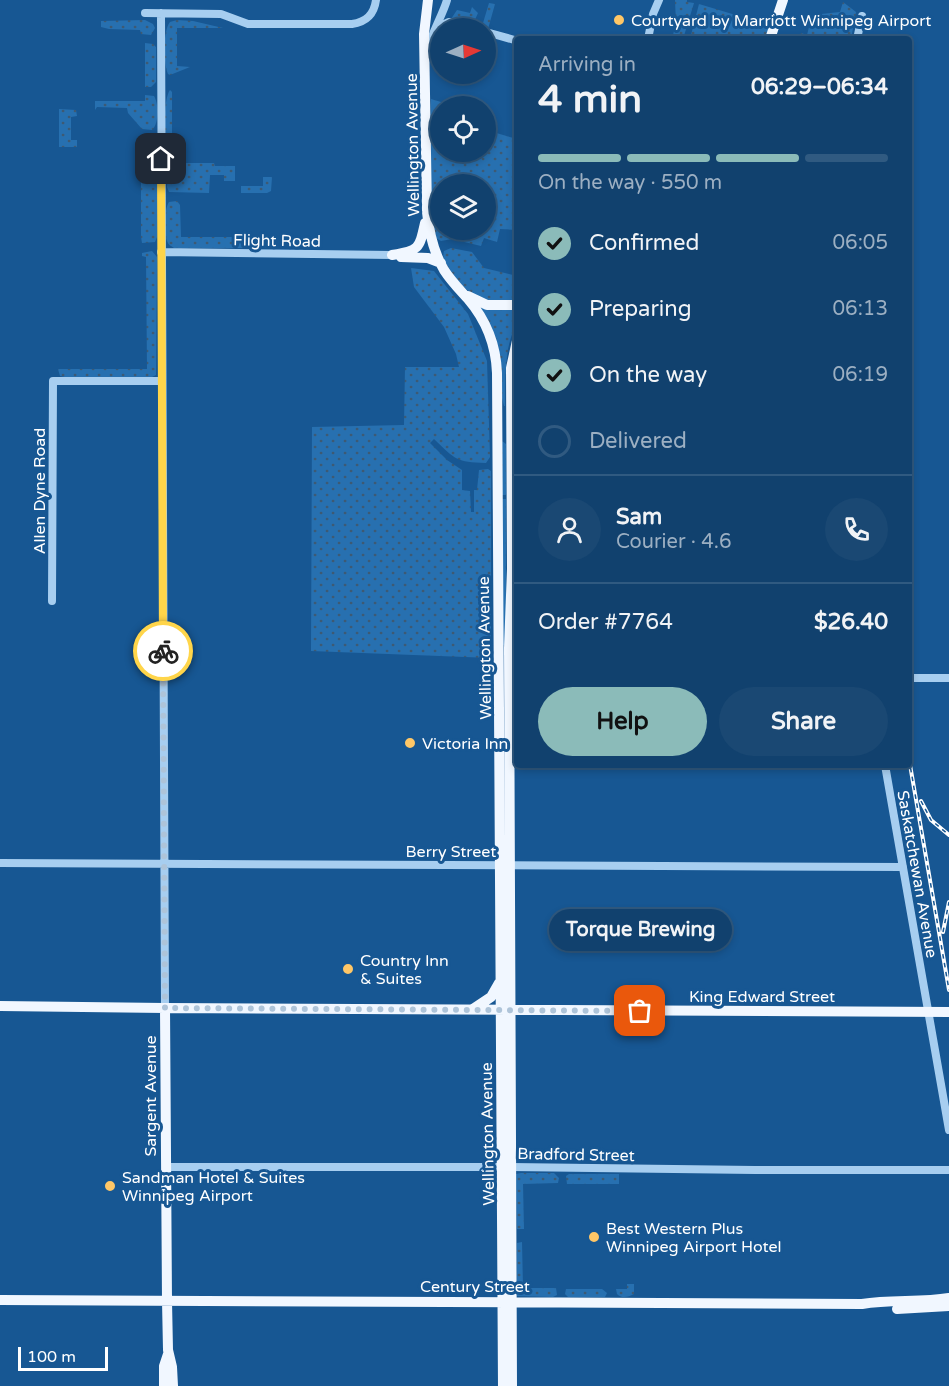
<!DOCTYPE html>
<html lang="en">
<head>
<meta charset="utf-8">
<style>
	:root { --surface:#11416e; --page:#1a4873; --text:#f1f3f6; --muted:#9cafc2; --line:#305a81; --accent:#8bbbb9 }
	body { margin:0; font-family:"Varela Round",sans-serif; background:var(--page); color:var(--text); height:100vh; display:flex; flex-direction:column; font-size:22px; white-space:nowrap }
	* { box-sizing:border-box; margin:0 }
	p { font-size:20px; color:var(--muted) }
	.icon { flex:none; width:33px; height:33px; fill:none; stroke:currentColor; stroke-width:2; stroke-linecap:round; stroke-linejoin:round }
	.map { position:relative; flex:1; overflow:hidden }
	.drawer { position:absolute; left:514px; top:36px; width:398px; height:732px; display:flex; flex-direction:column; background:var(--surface); border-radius:6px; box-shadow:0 3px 9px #0003,0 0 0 2px var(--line) }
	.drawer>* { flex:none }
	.needle { width:39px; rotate:87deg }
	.controls { position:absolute; left:430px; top:18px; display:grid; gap:12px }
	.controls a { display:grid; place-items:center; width:66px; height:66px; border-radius:50%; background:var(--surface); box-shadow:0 3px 9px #0003,0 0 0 2px var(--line); font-size:30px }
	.scale { position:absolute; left:18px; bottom:15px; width:90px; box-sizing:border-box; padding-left:6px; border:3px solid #fff; border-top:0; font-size:16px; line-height:21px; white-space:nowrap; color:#fff; -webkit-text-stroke:4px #175793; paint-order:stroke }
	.pin { position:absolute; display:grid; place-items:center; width:51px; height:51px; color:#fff; margin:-26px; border-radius:12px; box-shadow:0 3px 9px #0006 }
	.courier { position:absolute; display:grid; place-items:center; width:60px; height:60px; margin:-30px; border:4px solid #ffd54a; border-radius:50%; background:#fff; color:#222; box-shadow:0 2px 8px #0007 }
	.bubble { position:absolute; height:42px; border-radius:21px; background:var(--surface); box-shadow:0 3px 9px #0003,0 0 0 2px var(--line); font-size:20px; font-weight:800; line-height:42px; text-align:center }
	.overview em { font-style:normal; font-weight:800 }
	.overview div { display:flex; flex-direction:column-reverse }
	.overview { display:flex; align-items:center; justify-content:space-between; height:102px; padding:0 24px }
	h1 { font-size:39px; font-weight:800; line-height:45px }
	.bar { display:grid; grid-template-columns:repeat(4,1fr); gap:9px 6px; align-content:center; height:72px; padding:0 24px }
	.bar i { height:8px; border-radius:4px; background:var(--line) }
	.bar .active { background:var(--accent) }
	.bar p { grid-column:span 4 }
	.line { display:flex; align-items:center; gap:15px; padding:0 24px; border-top:2px solid var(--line) }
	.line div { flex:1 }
	.round { display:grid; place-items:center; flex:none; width:63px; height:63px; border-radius:32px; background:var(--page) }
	ol { padding:0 24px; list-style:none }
	li { display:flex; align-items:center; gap:18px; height:66px }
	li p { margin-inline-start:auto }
	li .icon { padding:6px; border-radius:50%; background:var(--accent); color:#111; stroke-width:4 }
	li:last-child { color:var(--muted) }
	li i { width:33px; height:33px; border:3px solid var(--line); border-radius:50% }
	.action { display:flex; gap:12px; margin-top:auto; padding:12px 24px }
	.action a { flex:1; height:69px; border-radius:36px; background:var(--accent); color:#111; font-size:24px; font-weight:800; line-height:69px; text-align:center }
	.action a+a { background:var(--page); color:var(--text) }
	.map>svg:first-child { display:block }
</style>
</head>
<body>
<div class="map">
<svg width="949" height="1386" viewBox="0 0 949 1386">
	<defs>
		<pattern id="grass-dots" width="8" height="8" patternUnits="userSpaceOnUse" patternTransform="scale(1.5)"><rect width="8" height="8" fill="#2770b0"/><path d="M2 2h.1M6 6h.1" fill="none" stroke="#3d5a74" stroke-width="1.8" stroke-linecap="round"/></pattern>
	</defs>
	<rect width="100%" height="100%" fill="#175793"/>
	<path fill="url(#grass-dots)" fill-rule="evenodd" d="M675,0H687V2L694,3L683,39H672L676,23Z
		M843,2L856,12L851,39H799L801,33L807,35L812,15L840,12Z
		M489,3L495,4L488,29L484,27L483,23Z
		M699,4L759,22L760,18L773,22L768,39H690Z
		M472,7L478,13L473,24L451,19L457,10L470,13Z
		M145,20L153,24L155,28L151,35L141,34L140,30L109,29L101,27V21Z
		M177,20L193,21L223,28H177V66L190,67L170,75L168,74C163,63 163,30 170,22Z
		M145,43L153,44L156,47V82L151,87H145Z
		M170,90L172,92V150L170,151C163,143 163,99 170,90Z
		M145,95L154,96C159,104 159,124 152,130L142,129L128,113L127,108L97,107L95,110V101H145Z
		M431,99L451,105L452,102L467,106H441V152H486V130L517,139V236V230L500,229L497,242L484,238L481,246L452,239L441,241L436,238L431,208ZM441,184H486V230H441Z
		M59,109L76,110L77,116L71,117V140H77V147H59Z
		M142,140H152L157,145V237L155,242L142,243L141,237V162Z
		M180,163H214L215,166H235V181H224V175H210L209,193L169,192L167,187L168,170L175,164Z
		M263,177H272L271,191L267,193H241V186H263Z
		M177,201L180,205L181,237H270L269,243L266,248H174C170,245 169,246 167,241C164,233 164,209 169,202Z
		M451,248L472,252L484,268L513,275L517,274V302C485,304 466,296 449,268C445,262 442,258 444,251Z
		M152,251L157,257L156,375L150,378L65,377L60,376L58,369H147L146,257L142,256V253Z
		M411,268L434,271L468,314L487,361L490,457L486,463C456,462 456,460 434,439L430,443L447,460L462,470V490L470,491L471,512H474V490H477L479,470L488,469L491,471V658L311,651L312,427L404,425L405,367H459L456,354L444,327L414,287Z
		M479,305L517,308C517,323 511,335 508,349C505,368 505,387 505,406H504Z
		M502,441L506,444V495H502Z
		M502,499H506V645H503Z
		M521,1173H554L559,1178L558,1183L523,1184L524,1229H517L516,1174Z
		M569,1174H619V1184H567L566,1176Z
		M522,1242L523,1288H556L557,1295L553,1297L517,1296V1243Z
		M627,1284H634V1294C628,1297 622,1299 617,1294L616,1289H627Z
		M566,1289H602L607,1293L605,1297H568L565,1294Z"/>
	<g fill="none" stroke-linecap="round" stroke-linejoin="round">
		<path stroke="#a7cef0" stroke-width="8" d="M145,13L221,14L248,24H352C366,22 374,15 376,0
			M161,13L165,1008
			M438,27L449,22L474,28
			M486,32L518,41
			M648,39L653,14L659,0
			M857,39L862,16
			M428,51C430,35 442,17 447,0
			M161,252L392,255
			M52,601L53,381H162
			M909,678H949
			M885,765L949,1130
			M0,863L903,867
			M166,1167H511L755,1170H949"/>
		<path stroke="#f1f7ff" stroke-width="10" d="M428,0L424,34L427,212C429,232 434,253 444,270C451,281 460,290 468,299C486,320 496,346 497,373L503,1386
			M770,39L783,0
			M392,255C419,250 419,250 425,223
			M401,257L428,258L441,263
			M468,296L487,305H518
			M0,1006L165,1008L949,1012
			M165,1008L167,1301L168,1350L172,1367L173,1386
			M473,1009L491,997L499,983
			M0,1300L862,1304C891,1299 920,1303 949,1298
			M897,1309L949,1306
			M164,1386V1366L168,1354
			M512,1386L509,648L512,569L511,368L518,336"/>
		<g stroke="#fff" stroke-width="4">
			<path id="rail" d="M909,759L949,990
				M921,801L931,820L949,835
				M943,932L949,902"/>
		</g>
		<use href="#rail" stroke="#175793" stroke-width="1.5" stroke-dasharray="4.5" stroke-linecap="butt"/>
	</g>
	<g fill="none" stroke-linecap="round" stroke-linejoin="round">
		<path stroke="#aec4d9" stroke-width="6" stroke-dasharray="0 10.8" d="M163,651L165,1008L640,1011"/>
		<path stroke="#ffd54a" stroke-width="8" d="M161,159L163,651"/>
	</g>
	<g fill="#ffc767" stroke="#175793" stroke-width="2">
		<circle cx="619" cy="20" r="6"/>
		<circle cx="410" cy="743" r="6"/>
		<circle cx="348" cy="969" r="6"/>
		<circle cx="110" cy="1186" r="6"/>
		<circle cx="594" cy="1237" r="6"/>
	</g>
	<g text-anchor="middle" stroke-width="6" stroke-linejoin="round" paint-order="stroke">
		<g font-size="16" fill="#fff" stroke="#175793" text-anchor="start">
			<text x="631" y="26">Courtyard by Marriott Winnipeg Airport</text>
			<text x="422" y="749">Victoria Inn</text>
			<text x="360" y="966">Country Inn<tspan x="360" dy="18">&amp; Suites</tspan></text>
			<text x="122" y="1183">Sandman Hotel &amp; Suites<tspan x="122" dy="18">Winnipeg Airport</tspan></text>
			<text x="606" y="1234">Best Western Plus<tspan x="606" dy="18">Winnipeg Airport Hotel</tspan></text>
		</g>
		<g font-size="16" fill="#fff" stroke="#175793">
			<text transform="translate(412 145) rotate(-91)" y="6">Wellington Avenue</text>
			<text transform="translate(277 240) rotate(1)" y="6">Flight Road</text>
			<text transform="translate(39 491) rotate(-90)" y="6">Allen Dyne Road</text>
			<text transform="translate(484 648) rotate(-91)" y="6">Wellington Avenue</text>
			<text x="451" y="857">Berry Street</text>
			<text transform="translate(918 874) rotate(80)" y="6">Saskatchewan Avenue</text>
			<text x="762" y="1002">King Edward Street</text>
			<text transform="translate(150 1096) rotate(-90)" y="6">Sargent Avenue</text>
			<text transform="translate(487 1134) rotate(-91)" y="6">Wellington Avenue</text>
			<text transform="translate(576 1154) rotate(1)" y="6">Bradford Street</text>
			<text x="475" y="1292">Century Street</text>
		</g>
	</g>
</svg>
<div class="controls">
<a><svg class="needle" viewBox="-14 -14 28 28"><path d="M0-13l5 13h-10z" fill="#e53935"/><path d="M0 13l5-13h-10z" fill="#9cafc2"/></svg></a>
<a><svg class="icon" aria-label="locate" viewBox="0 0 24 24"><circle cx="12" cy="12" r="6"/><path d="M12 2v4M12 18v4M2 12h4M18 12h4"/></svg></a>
<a><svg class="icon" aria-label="layers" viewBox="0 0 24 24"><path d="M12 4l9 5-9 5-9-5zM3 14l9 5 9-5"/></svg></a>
</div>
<div class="scale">100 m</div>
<div class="pin" style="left:640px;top:1011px;background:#ea580c"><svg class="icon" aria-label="bag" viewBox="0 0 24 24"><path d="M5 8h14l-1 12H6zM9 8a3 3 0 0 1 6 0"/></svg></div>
<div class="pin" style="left:161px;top:159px;background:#1f2937"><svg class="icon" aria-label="home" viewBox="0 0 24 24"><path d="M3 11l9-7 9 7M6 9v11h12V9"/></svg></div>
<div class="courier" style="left:163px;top:651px"><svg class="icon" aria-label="bike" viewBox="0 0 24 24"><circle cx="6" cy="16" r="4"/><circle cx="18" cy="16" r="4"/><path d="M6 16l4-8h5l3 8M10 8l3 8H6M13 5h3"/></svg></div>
<div class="bubble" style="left:549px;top:909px;width:183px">Torque Brewing</div>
<section class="drawer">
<div class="overview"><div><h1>4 min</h1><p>Arriving in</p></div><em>06:29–06:34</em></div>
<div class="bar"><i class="active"></i><i class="active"></i><i class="active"></i><i></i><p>On the way · 550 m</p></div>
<ol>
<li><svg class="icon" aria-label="check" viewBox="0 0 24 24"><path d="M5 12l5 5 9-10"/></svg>Confirmed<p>06:05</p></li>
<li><svg class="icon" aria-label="check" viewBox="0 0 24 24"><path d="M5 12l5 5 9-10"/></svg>Preparing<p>06:13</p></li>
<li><svg class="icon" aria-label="check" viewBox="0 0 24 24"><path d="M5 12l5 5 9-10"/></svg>On the way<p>06:19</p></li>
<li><i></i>Delivered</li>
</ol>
<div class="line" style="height:108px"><a class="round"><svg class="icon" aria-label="person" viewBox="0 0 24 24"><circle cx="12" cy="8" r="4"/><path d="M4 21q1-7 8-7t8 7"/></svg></a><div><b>Sam</b><p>Courier · 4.6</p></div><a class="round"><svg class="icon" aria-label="phone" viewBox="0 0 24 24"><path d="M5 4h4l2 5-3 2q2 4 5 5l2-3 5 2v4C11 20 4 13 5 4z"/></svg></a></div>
<div class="line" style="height:78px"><div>Order #7764</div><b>$26.40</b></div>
<div class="action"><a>Help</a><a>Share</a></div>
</section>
</div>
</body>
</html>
